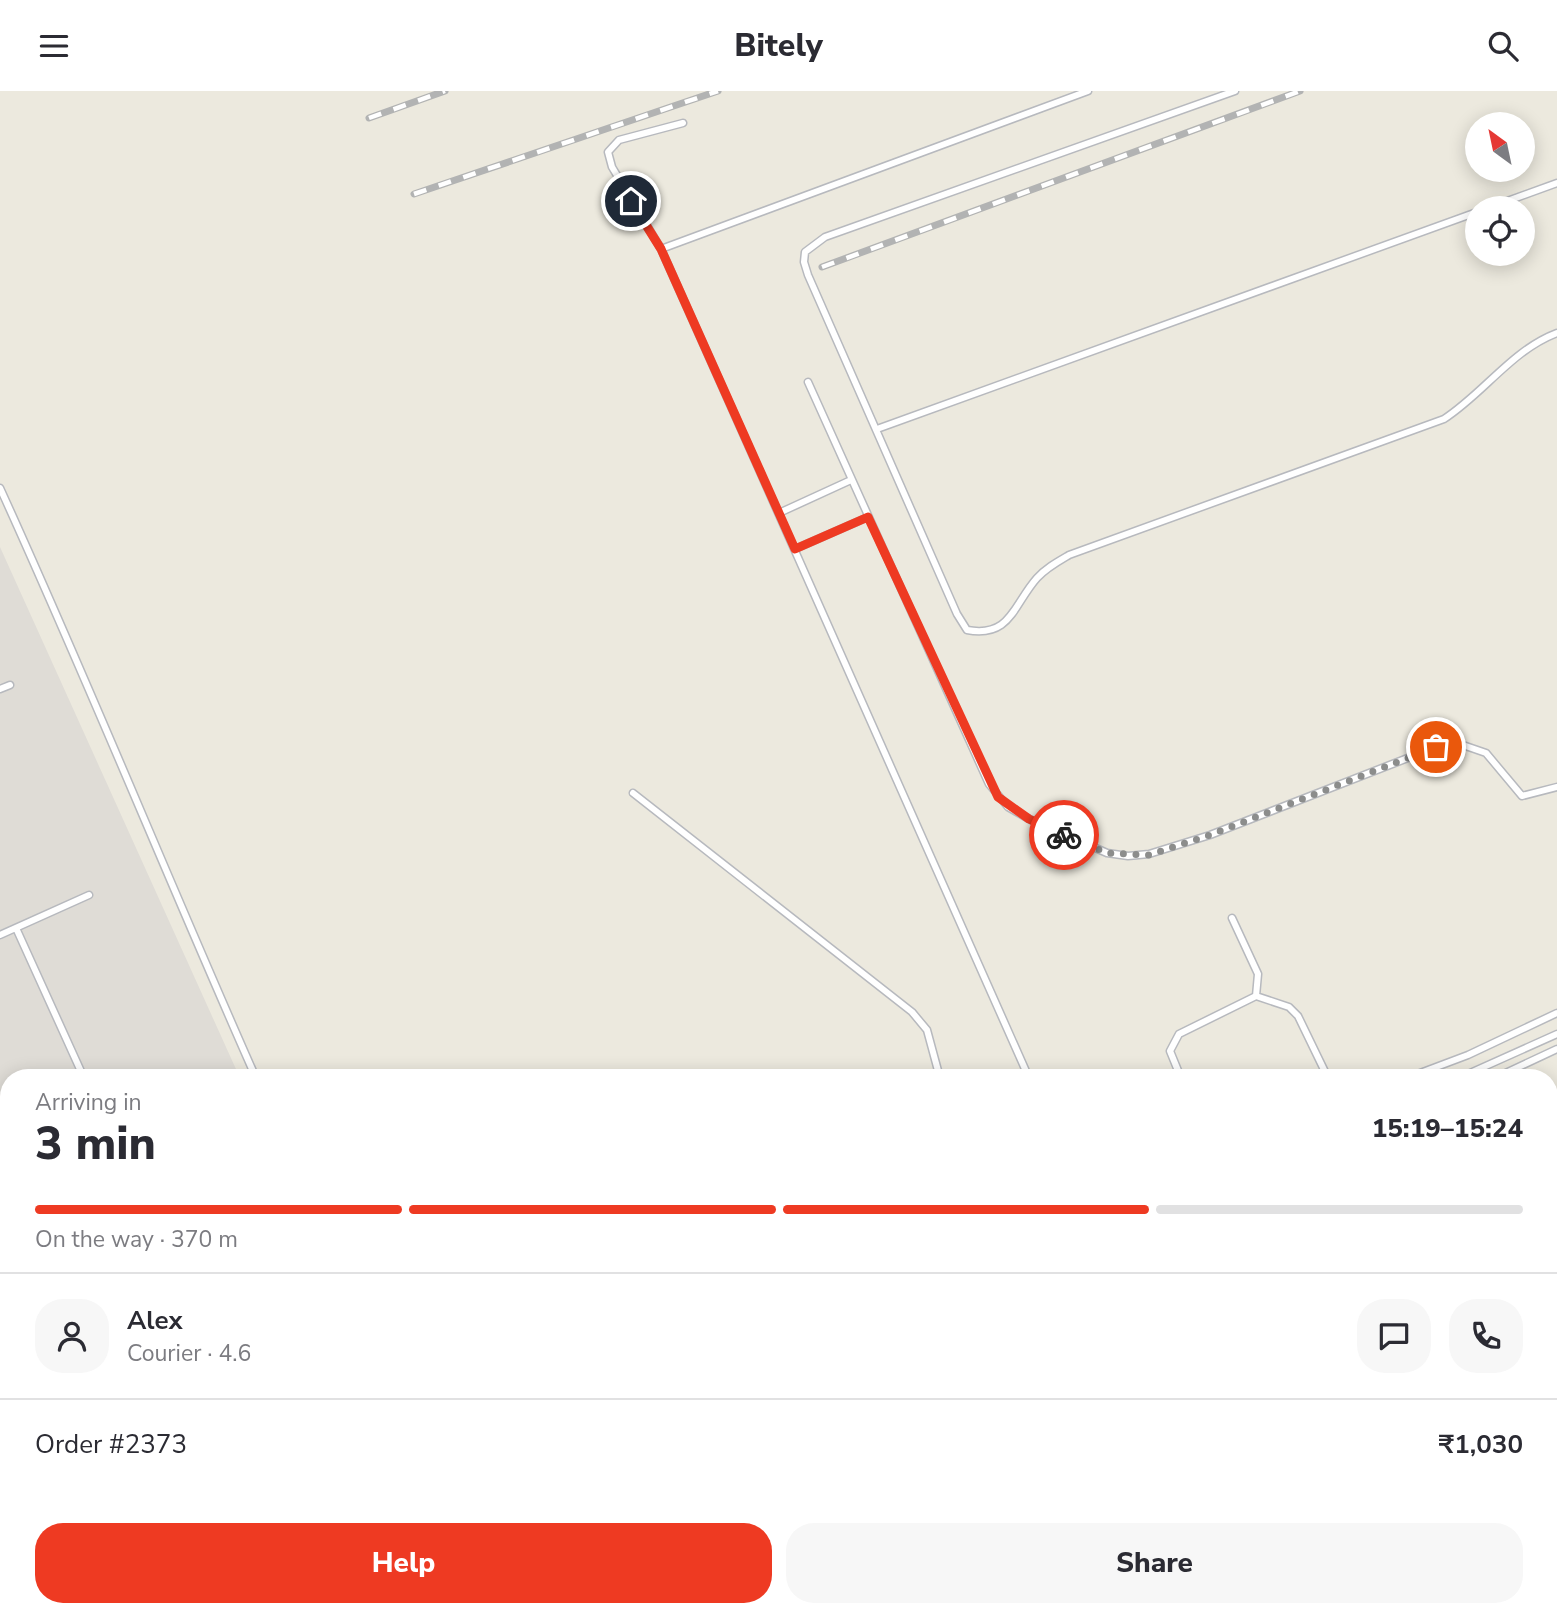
<!DOCTYPE html>
<html lang="en">
<head>
<meta charset="utf-8">
<style>
	:root { --surface:#fff; --page:#f7f7f7; --text:#2b2b33; --muted:#7c7c81; --line:#e1e1e2; --accent:#ee3a22 }
	body { margin:0; font-family:"Nunito Sans",sans-serif; background:var(--page); color:var(--text); height:100vh; display:flex; flex-direction:column; font-size:26px; white-space:nowrap }
	* { box-sizing:border-box; margin:0 }
	p { font-size:23px; color:var(--muted) }
	.icon { flex:none; width:38px; height:38px; fill:none; stroke:currentColor; stroke-width:2; stroke-linecap:round; stroke-linejoin:round }
	.map { position:relative; flex:1; overflow:hidden }
	.panel { position:absolute; left:0px; top:978px; width:1558px; height:548px; display:flex; flex-direction:column; background:var(--surface); border-radius:28px 28px 0 0; box-shadow:0 4px 18px #0003 }
	.panel>* { flex:none }
	.needle { width:46px; rotate:327deg }
	.fabs { position:absolute; left:1465px; top:21px; display:grid; gap:14px }
	.fabs a { display:grid; place-items:center; width:70px; height:70px; border-radius:50%; background:var(--surface); box-shadow:0 4px 18px #0003; font-size:35px }
	.pin { position:absolute; display:grid; place-items:center; width:60px; height:60px; color:#fff; margin:-30px; border:4px solid #fff; border-radius:50%; box-shadow:0 2px 7px #0007 }
	.courier { position:absolute; display:grid; place-items:center; width:70px; height:70px; margin:-35px; border:5px solid #ee3a22; border-radius:50%; background:#fff; color:#222; box-shadow:0 2px 9px #0007 }
	.head em { font-style:normal; font-weight:800 }
	.head div { display:flex; flex-direction:column-reverse }
	.head { display:flex; align-items:center; justify-content:space-between; height:119px; padding:0 35px }
	h1 { font-size:46px; font-weight:800; line-height:52px }
	.bar { display:grid; grid-template-columns:repeat(4,1fr); gap:10px 7px; align-content:center; height:84px; padding:0 35px }
	.bar i { height:9px; border-radius:5px; background:var(--line) }
	.bar .on { background:var(--accent) }
	.bar p { grid-column:span 4 }
	.line { display:flex; align-items:center; gap:18px; padding:0 35px; border-top:2px solid var(--line) }
	.line div { flex:1 }
	.round { display:grid; place-items:center; flex:none; width:74px; height:74px; border-radius:28px; background:var(--page) }
	.action { display:flex; gap:14px; margin-top:auto; padding:14px 35px }
	.action a { flex:1; height:80px; border-radius:28px; background:var(--accent); color:#fff; font-size:28px; font-weight:800; line-height:80px; text-align:center }
	.action a+a { background:var(--page); color:var(--text) }
	header { display:flex; justify-content:space-between; align-items:center; height:91px; padding:0 35px; background:var(--surface); font-size:32px; font-weight:800 }
	.map>svg:first-child { display:block }
</style>
</head>
<body>
<header><svg class="icon" aria-label="menu" viewBox="0 0 24 24"><path d="M4 6h16M4 12h16M4 18h16"/></svg>Bitely<svg class="icon" aria-label="search" viewBox="0 0 24 24"><circle cx="10" cy="10" r="6"/><path d="M15 15l6 6"/></svg></header>
<div class="map">
<svg width="1557" height="1525" viewBox="0 0 1557 1525">
	<rect width="100%" height="100%" fill="#ece9de"/>
	<path fill="#dfdcd6" d="M0,456L240,987H9V1517H480L483,1525H0Z"/>
	<g fill="none" stroke-linecap="round" stroke-linejoin="round">
		<g stroke="#b7b9be" stroke-width="9">
			<path id="service" d="M1235,0L825,146L805,161L804,171L808,184L957,523L967,539C1011,547 1013,514 1037,487C1046,477 1057,471 1069,464L1444,328C1484,302 1512,259 1557,242
				M683,32L619,49L608,61L612,76L661,158L1029,987
				M1488,117L1557,92
				M661,158L1088,0
				M808,291L989,693L1008,716L1029,728L1107,762L1128,765L1149,763L1210,744L1436,656L1457,652L1486,662L1522,705L1557,696
				M877,338L1477,121
				M0,397C89,592 169,791 256,987
				M779,422L851,389
				M795,458L868,426
				M0,598L10,594
				M633,702L912,921L927,939L940,987
				M16,837L84,987
				M0,844L89,804
				M1256,905L1289,916L1298,925L1328,987
				M1181,987L1170,960L1179,943L1256,905L1258,883L1232,827
				M1407,987L1468,964L1557,922
				M1459,987L1557,943
				M1495,987L1557,958
				M1549,1034L1557,1030
				M0,1112L9,1108
				M1549,1157L1557,1154
				M1549,1214L1557,1211
				M490,1517L494,1525
				M1370,1517L1374,1525
				M392,1525L409,1517"/>
		</g>
		<use href="#service" stroke="#fff" stroke-width="6"/>
		<g stroke="#b2b3b3" stroke-width="7">
			<path id="rail" d="M369,27L445,0
				M414,103L718,0
				M822,176L1300,0"/>
		</g>
		<use href="#rail" stroke="#fff" stroke-width="4.5" stroke-dasharray="13" stroke-linecap="butt"/>
	</g>
	<g fill="none" stroke-linecap="round" stroke-linejoin="round">
		<path stroke="#8c8d8c" stroke-width="7" stroke-dasharray="0 12.6" d="M1064,744L1107,762L1149,764L1210,744L1436,656"/>
		<path stroke="#ee3a22" stroke-width="9" d="M631,110L661,158L795,458L868,426L998,706L1029,728L1064,744"/>
	</g>
</svg>
<div class="fabs">
<a><svg class="needle" viewBox="-14 -14 28 28"><path d="M0-13l5 13h-10z" fill="#e53935"/><path d="M0 13l5-13h-10z" fill="#7c7c81"/></svg></a>
<a><svg class="icon" aria-label="locate" viewBox="0 0 24 24"><circle cx="12" cy="12" r="6"/><path d="M12 2v4M12 18v4M2 12h4M18 12h4"/></svg></a>
</div>
<div class="pin" style="left:1436px;top:656px;background:#ea580c"><svg class="icon" aria-label="bag" viewBox="0 0 24 24"><path d="M5 8h14l-1 12H6zM9 8a3 3 0 0 1 6 0"/></svg></div>
<div class="pin" style="left:631px;top:110px;background:#1f2937"><svg class="icon" aria-label="home" viewBox="0 0 24 24"><path d="M3 11l9-7 9 7M6 9v11h12V9"/></svg></div>
<div class="courier" style="left:1064px;top:744px"><svg class="icon" aria-label="bike" viewBox="0 0 24 24"><circle cx="6" cy="16" r="4"/><circle cx="18" cy="16" r="4"/><path d="M6 16l4-8h5l3 8M10 8l3 8H6M13 5h3"/></svg></div>
<section class="panel">
<div class="head"><div><h1>3 min</h1><p>Arriving in</p></div><em>15:19–15:24</em></div>
<div class="bar"><i class="on"></i><i class="on"></i><i class="on"></i><i></i><p>On the way · 370 m</p></div>
<div class="line" style="height:126px"><a class="round"><svg class="icon" aria-label="person" viewBox="0 0 24 24"><circle cx="12" cy="8" r="4"/><path d="M4 21q1-7 8-7t8 7"/></svg></a><div><b>Alex</b><p>Courier · 4.6</p></div><a class="round"><svg class="icon" aria-label="chat" viewBox="0 0 24 24"><path d="M4 5h16v11H9l-5 4z"/></svg></a><a class="round"><svg class="icon" aria-label="phone" viewBox="0 0 24 24"><path d="M5 4h4l2 5-3 2q2 4 5 5l2-3 5 2v4C11 20 4 13 5 4z"/></svg></a></div>
<div class="line" style="height:91px"><div>Order #2373</div><b>₹1,030</b></div>
<div class="action"><a>Help</a><a>Share</a></div>
</section>
</div>
</body>
</html>
